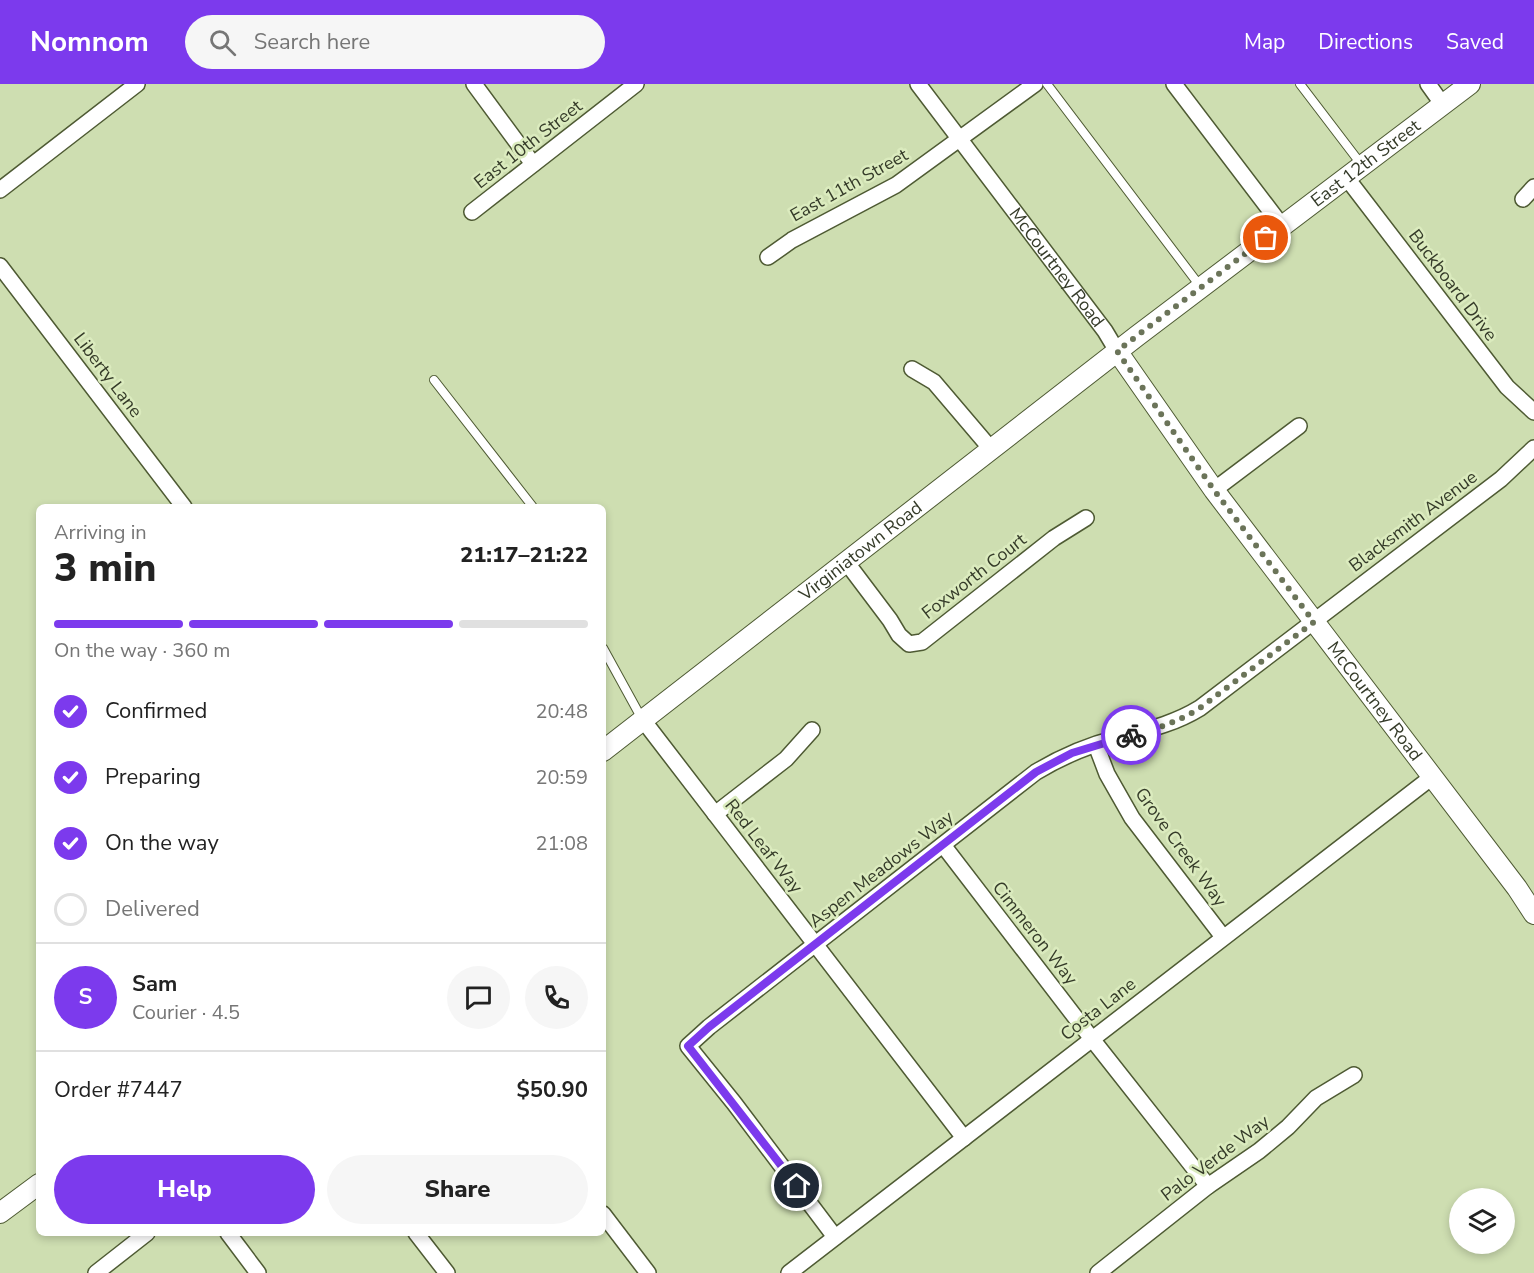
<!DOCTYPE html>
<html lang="en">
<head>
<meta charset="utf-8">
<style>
	:root { --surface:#fff; --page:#f6f6f6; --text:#222; --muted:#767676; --line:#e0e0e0; --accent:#7c3aed }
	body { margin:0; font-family:"Nunito Sans",sans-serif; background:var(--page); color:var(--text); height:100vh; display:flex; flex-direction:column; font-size:22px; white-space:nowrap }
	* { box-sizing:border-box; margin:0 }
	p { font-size:20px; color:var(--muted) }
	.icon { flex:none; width:33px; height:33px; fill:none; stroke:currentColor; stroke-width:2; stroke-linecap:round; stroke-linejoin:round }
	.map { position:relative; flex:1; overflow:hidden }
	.sheet { position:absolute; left:36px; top:420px; width:570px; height:732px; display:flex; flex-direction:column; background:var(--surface); border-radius:9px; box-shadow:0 3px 9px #0003 }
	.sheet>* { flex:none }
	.buttons { position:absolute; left:1449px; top:1104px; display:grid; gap:12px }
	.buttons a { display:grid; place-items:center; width:66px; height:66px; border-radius:50%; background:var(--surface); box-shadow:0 3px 9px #0003; font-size:30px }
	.pin { position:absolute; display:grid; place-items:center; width:51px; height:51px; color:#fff; margin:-26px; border:3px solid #fff; border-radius:50%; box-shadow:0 2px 6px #0007 }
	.courier { position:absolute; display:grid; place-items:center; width:60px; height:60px; margin:-30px; border:4px solid #7c3aed; border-radius:50%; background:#fff; color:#222; box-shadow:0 2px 8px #0007 }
	.summary em { font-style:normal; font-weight:800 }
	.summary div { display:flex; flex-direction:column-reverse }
	.summary { display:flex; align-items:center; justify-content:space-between; height:102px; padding:0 18px }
	h1 { font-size:39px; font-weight:800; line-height:45px }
	.bar { display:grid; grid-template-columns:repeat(4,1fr); gap:9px 6px; align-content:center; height:72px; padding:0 18px }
	.bar i { height:8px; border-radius:4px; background:var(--line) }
	.bar .current { background:var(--accent) }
	.bar p { grid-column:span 4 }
	.line { display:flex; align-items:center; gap:15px; padding:0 18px; border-top:2px solid var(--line) }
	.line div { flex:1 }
	.round { display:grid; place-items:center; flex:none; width:63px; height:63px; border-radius:32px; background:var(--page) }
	ol { padding:0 18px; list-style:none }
	li { display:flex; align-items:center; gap:18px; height:66px }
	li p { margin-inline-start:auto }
	li .icon { padding:6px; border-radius:50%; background:var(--accent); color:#fff; stroke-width:4 }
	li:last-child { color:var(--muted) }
	li i { width:33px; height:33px; border:3px solid var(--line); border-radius:50% }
	.button { display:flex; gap:12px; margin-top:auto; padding:12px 18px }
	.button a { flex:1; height:69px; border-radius:36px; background:var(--accent); color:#fff; font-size:24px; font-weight:800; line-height:69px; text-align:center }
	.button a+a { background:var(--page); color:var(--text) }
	header { display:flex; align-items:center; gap:36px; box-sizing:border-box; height:84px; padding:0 30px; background:var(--accent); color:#fff }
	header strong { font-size:28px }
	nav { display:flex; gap:33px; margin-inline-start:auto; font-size:21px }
	.search { width:420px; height:54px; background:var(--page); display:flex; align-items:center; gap:15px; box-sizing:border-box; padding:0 21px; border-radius:33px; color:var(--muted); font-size:22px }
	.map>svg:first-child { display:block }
</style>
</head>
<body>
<header>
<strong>Nomnom</strong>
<div class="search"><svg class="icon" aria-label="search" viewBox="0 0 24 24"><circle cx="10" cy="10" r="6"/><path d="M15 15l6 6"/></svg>Search here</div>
<nav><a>Map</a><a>Directions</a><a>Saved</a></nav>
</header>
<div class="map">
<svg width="1534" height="1189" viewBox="0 0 1534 1189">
	<rect width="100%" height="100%" fill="#cedeb1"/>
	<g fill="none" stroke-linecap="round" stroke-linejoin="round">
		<g stroke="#4e5a33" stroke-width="10">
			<path id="service" d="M1047,0L1200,202
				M1300,0L1361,80
				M434,296L533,423
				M603,564L642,635"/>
		</g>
		<g stroke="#4e5a33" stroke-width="18">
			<g id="minor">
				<path d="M474,0L533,80"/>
				<path id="s1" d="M918,0L1105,247L1117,267"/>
				<path d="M1174,0L1282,142"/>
				<path d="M1428,0L1443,21"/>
				<path d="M1346,93L1507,303L1534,328"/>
				<path d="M0,106L137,0"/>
				<path d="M1523,115L1534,103"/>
				<path d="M472,128L636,0"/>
				<path d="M768,173L792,156L896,101L1035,0"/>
				<path d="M0,182L184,423"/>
				<path d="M912,285L934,298L991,365"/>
				<path d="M1214,406L1299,342"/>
				<path d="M847,479L890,536L899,551L909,560L922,558L1054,454L1086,434"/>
				<path d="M643,636L964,1054"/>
				<path d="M1096,661L1107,690L1132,734L1223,853"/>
				<path d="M715,730L786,675L812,646"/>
				<path d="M943,761L1092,955L1208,1102"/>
				<path d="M603,1130L648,1189"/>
				<path d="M228,1149L258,1189"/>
				<path d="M416,1149L447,1189"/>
				<path d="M835,1153L734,1019L688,962L709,943L1036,688C1061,673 1089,661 1117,654C1147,646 1174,640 1200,624L1501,395L1534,364"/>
				<path d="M96,1189L147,1149"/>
				<path d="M789,1189L1432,693"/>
				<path d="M1098,1189L1208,1102L1259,1067L1288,1043L1316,1014L1354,991"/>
			</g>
		</g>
		<g stroke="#4e5a33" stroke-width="22">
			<g id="tertiary">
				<path id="s2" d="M1117,267L1214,406L1517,804L1534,830"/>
				<path id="s3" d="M603,667L1137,252L1470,0"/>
				<path d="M0,1129L39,1100"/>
			</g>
		</g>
		<use href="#service" stroke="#fff" stroke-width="8"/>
		<use href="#minor" stroke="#fff" stroke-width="15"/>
		<use href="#tertiary" stroke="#fff" stroke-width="20"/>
	</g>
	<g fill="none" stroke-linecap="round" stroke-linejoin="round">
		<path stroke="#6b7459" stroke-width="6" stroke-dasharray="0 10.8" d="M1131,651C1156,646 1179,637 1200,624L1314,538L1214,406L1117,267L1266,154"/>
		<path stroke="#7c3aed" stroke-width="8" d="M797,1102L688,962L709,943L1036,688L1072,669L1131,651"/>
	</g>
	<g text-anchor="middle" stroke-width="5" stroke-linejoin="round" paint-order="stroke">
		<g font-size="18" fill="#353b29" stroke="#dbebbe">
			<text transform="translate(528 60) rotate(-38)" y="6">East 10th Street</text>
			<text dy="6" stroke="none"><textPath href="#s3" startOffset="963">East 12th Street</textPath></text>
			<text transform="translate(849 101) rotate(-29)" y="6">East 11th Street</text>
			<text dy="6" stroke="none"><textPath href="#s1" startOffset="230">McCourtney Road</textPath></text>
			<text transform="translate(1453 201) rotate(53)" y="6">Buckboard Drive</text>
			<text transform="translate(108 291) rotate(53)" y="6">Liberty Lane</text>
			<text transform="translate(1413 437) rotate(-37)" y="6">Blacksmith Avenue</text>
			<text dy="6" stroke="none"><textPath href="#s3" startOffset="326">Virginiatown Road</textPath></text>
			<text transform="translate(974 492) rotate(-38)" y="6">Foxworth Court</text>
			<text dy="6" stroke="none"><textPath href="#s2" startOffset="435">McCourtney Road</textPath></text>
			<text transform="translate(764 762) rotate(52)" y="6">Red Leaf Way</text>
			<text transform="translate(1181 763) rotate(54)" y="6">Grove Creek Way</text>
			<text transform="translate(881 785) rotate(-38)" y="6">Aspen Meadows Way</text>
			<text transform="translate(1035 849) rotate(52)" y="6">Cimmeron Way</text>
			<text transform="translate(1098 925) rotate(-38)" y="6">Costa Lane</text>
			<text transform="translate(1215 1074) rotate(-37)" y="6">Palo Verde Way</text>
		</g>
	</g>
</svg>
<div class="buttons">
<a><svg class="icon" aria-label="layers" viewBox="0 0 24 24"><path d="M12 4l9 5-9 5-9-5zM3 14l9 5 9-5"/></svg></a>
</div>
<div class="pin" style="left:1266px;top:154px;background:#ea580c"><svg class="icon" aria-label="bag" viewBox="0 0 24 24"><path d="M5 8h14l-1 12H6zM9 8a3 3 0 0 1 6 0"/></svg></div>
<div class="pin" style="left:797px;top:1102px;background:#1f2937"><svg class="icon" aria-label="home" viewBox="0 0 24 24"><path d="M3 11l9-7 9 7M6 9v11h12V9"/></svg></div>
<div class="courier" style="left:1131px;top:651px"><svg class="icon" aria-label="bike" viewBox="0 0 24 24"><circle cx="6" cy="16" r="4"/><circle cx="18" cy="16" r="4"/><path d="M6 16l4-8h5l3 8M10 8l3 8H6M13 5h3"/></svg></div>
<section class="sheet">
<div class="summary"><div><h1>3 min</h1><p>Arriving in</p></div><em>21:17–21:22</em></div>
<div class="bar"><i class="current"></i><i class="current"></i><i class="current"></i><i></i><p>On the way · 360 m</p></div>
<ol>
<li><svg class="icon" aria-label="check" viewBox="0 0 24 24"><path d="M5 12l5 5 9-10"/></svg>Confirmed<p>20:48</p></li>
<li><svg class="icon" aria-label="check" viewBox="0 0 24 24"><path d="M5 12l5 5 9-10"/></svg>Preparing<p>20:59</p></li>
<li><svg class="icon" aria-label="check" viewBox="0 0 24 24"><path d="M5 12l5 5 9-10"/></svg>On the way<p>21:08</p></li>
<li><i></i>Delivered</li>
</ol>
<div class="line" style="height:108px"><b class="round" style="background:var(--accent);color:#fff">S</b><div><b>Sam</b><p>Courier · 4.5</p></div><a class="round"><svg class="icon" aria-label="chat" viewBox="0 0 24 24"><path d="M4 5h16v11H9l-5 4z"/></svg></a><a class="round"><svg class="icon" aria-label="phone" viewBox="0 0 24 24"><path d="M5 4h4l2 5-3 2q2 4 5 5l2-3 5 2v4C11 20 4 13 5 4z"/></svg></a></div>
<div class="line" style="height:78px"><div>Order #7447</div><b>$50.90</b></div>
<div class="button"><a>Help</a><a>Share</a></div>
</section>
</div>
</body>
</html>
